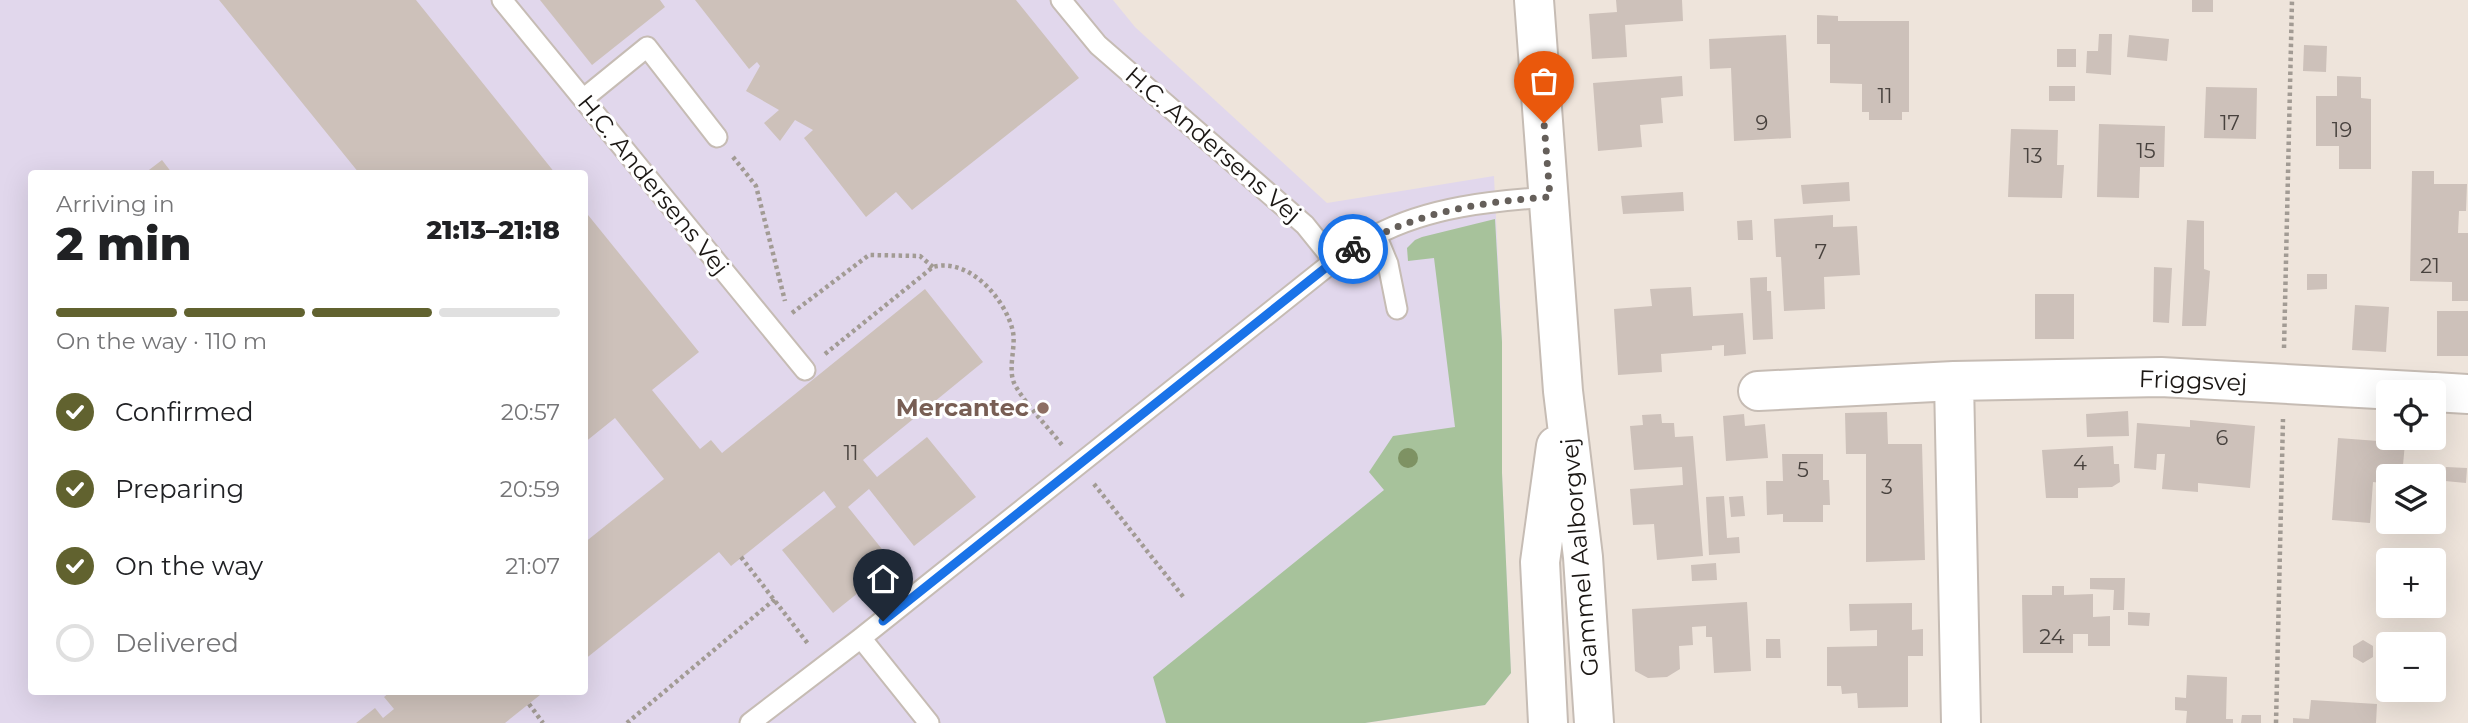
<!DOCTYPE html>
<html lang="en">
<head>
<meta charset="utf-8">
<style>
	:root { --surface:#fff; --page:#f2f2f2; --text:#202124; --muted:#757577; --line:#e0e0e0; --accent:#61622f }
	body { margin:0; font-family:Montserrat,sans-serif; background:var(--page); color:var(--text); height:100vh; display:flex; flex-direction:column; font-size:26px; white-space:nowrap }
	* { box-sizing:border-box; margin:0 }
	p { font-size:23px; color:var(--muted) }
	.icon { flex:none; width:38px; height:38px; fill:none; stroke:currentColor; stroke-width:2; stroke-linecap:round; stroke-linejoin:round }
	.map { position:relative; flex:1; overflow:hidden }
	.panel { position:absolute; left:28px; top:170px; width:560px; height:525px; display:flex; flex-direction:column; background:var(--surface); border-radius:7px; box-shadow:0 7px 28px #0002 }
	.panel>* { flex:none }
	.tools { position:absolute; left:2376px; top:380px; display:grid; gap:14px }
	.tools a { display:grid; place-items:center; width:70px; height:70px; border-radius:7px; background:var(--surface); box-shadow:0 7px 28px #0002; font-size:35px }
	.pin { position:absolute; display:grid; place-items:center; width:60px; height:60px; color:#fff; margin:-72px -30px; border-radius:50% 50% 50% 0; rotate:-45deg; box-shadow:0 0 7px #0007 }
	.pin .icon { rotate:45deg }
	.courier { position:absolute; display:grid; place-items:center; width:70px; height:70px; margin:-35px; border:5px solid #1a73e8; border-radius:50%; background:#fff; color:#222; box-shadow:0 2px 9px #0007 }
	.overview em { font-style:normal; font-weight:800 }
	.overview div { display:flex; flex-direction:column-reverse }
	.overview { display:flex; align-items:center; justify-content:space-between; height:119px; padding:0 28px }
	h1 { font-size:46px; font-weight:800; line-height:52px }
	.bar { display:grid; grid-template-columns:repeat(4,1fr); gap:10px 7px; align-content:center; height:84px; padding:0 28px }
	.bar i { height:9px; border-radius:5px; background:var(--line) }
	.bar .current { background:var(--accent) }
	.bar p { grid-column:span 4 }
	ol { padding:0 28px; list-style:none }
	li { display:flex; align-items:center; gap:21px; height:77px }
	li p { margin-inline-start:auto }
	li .icon { padding:7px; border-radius:50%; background:var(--accent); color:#fff; stroke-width:4 }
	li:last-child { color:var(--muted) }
	li i { width:38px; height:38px; border:4px solid var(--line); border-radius:50% }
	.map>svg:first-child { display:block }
</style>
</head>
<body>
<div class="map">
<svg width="2468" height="723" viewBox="0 0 2468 723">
	<rect width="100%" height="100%" fill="#eee4db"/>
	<path fill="#e1d7ec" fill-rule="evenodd" d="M0,0H1113L1135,27L1327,203L1494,176L1502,342V473L1511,673L1485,705L1365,723H0ZM32,173H584V691H32Z"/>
	<path fill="#a7c29b" d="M1495,219L1502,342V473L1511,673L1485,705L1365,723H1166L1153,677L1384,490L1369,472L1393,436L1455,427L1434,258L1408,261L1407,248L1415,240L1422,237Z"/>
	<path fill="#cdc1ba" d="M219,0H416L555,173H359Z
		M540,0H660L665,7L592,65Z
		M695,0H1016L1079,78L912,210L896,192L866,217L804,138L813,130L795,120L780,141L764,123L779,110L746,91L760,66L757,62L749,69Z
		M1616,0H1682L1683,21L1625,25L1627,57L1592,59L1589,14L1617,12Z
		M2192,0H2213V12H2192Z
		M1817,15L1838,16V21H1909V112H1902V120H1869V112H1862V84L1830,83V44H1817Z
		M2099,34H2112L2111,75L2086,73L2087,51H2098Z
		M1786,35L1791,138L1734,141L1731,68L1710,69L1709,39Z
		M2129,35L2169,39L2167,61L2127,57Z
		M2304,45L2327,46L2326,72L2303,71Z
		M2057,49H2076V67H2057Z
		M1682,76L1683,96L1661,98L1663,123L1640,125L1642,147L1598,151L1593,83Z
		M2337,76L2361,77V98L2371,99V169H2339V146H2316V96H2337Z
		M2049,86H2075V101H2049Z
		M2206,87L2257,88L2256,139L2204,138Z
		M2099,124L2165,126L2164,167H2140L2139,198L2097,197Z
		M2011,129L2058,130L2057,165H2064L2062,198L2008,197Z
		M162,160L172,173H145Z
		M2412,171H2434V184H2467L2466,211H2459L2458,233H2468V301H2452V282L2410,281Z
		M1849,182L1850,201L1803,204L1801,185Z
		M1683,192L1684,211L1623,214L1621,196Z
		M584,210L699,352L652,390L700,449L711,440L722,453L925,289L983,362L863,460L877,477L927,437L976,497L914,546L869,489L848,507L894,564L833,613L782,550L836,507L824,491L731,566L719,552L584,660V543L664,479L615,418L584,443Z
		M1833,215V227L1857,226L1860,275L1824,277L1825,309L1784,311L1781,257H1776L1774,219Z
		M1752,220L1753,240H1738L1737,221Z
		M2187,220L2204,221V269L2210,271L2206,326H2182Z
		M2154,267L2172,268L2169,323L2153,322Z
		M2307,274H2327V289L2307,290Z
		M1767,277V291H1771L1773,339L1753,340L1750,278Z
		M1691,287L1693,316L1743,313L1746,354L1724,356V345L1712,346V350L1661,354L1662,372L1618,375L1614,309L1652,306L1650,289Z
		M2035,294H2074V339H2035Z
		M2355,305L2389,307L2386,352L2352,350Z
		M2437,311H2468V356H2437Z
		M2128,411L2129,436L2087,437L2086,414Z
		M1887,412L1888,444H1922L1925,560L1866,562V454H1846L1845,413Z
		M1661,414L1662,423H1674L1675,437L1693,436L1703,556L1657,560L1654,524L1633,525L1630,489L1683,485L1682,467L1634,470L1630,426L1643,425L1642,415Z
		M1744,414L1745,426L1765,424L1768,458L1726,461L1723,416Z
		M2190,420L2255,426L2250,488L2198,483V492L2162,489L2165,454H2157L2156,470L2134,468L2137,423L2190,427Z
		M2338,438L2405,443L2402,476H2389V484L2373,482L2370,523L2332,520Z
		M2113,446L2114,464H2119L2120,482L2112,487L2078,488V498H2046L2042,450Z
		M1782,454H1823V480H1829L1830,505H1823V522H1783V514L1767,515L1766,481H1783Z
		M2446,467L2467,468L2466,483L2445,481Z
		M1724,496L1727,538L1739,537L1740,553L1709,555L1706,497Z
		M1743,496L1745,516L1731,517L1729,497Z
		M1716,563L1717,580L1692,581L1691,565Z
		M2090,578H2125L2124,610H2113L2114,590L2090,589Z
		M2052,586H2064V595L2093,594V617L2110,616V646H2088V634H2073V653H2023L2022,595H2052Z
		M1747,602L1751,671L1714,673L1712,637H1706V626L1692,627L1693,645L1679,646L1680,669L1667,677L1648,678L1635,671L1632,609Z
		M1912,603V630L1923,629V656H1908V707L1858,708L1857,693L1842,694L1841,686H1827V647L1877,646V630L1850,631L1849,604Z
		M2128,612L2150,613L2149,626L2128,625Z
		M1766,639H1780L1781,658H1766Z
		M2363,640L2373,646V657L2363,663L2353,657V646Z
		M2187,675L2227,677L2226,719H2233V723H2186L2187,711L2175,710V697L2186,698Z
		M391,691H545L505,723H356L375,708L383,718L394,709L384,697Z
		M2311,700L2377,704L2376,723H2293V718L2309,719Z
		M2242,715H2261V723H2241Z"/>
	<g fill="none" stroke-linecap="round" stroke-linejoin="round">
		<g stroke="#c6bcb4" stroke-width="23">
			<path id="service" d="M502,0L805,370
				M1061,0L1098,45L1305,225L1334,261
				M583,99L647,47L717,137
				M1376,235L1388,264L1397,309
				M861,638L929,723
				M750,723L861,638L1334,261C1348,252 1362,242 1376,235C1429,207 1491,201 1550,197"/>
		</g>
		<g stroke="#c6bcb4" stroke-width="42">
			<path id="minor" d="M1758,391L1954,381
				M2434,392L2468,394
				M1961,723L1954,381L2161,377L2432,392"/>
		</g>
		<g stroke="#c6bcb4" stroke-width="42">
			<path id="tertiary" d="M1534,0L1563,391L1583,557L1594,723
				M1548,723L1540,562L1556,446"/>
		</g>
		<path stroke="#a29b94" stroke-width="4.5" stroke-dasharray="3.5 3.5" stroke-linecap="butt" d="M733,157L756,186L785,301
			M792,313L869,255L920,256L933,267
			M2284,348L2292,0
			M825,354L933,267C969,257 1006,299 1013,332C1016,348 1007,370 1015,385C1027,406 1047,426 1062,445
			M1094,484L1185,599
			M741,557L809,645
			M529,704L543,723
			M627,723L775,599
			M2276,723L2283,419"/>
		<use href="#service" stroke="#fff" stroke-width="19"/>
		<use href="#minor" stroke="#fff" stroke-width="38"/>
		<use href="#tertiary" stroke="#fff" stroke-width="38"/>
	</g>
	<circle fill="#7e9263" cx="1408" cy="458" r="10"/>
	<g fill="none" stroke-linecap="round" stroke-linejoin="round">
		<path stroke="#655f5a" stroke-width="7" stroke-dasharray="0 12.6" d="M1353,249C1414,212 1480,202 1550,197L1544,123"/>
		<path stroke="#1a73e8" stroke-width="9" d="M883,621L1334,261L1353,249"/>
	</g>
	<circle fill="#8d6e63" stroke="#fff" stroke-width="2.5" cx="1043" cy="408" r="7"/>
	<g text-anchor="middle" stroke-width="6" stroke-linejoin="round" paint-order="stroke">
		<g font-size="21" fill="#48423e">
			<text x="1885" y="103">11</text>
			<text x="1762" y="130">9</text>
			<text x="2230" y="130">17</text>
			<text x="2342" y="137">19</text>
			<text x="2146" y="158">15</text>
			<text x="2033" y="163">13</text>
			<text x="1821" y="259">7</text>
			<text x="2430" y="273">21</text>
			<text x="2222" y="445">6</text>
			<text x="851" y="460">11</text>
			<text x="2080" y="470">4</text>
			<text x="1803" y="477">5</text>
			<text x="1887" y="494">3</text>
			<text x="2052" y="644">24</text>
		</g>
		<g font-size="24" fill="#1b1714" stroke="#fff">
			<text transform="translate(1213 145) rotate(41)" y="8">H.C. Andersens Vej</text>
			<text transform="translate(653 185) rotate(51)" y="8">H.C. Andersens Vej</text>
			<text transform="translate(2193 381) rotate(2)" y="8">Friggsvej</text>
			<text transform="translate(1580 557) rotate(-95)" y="8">Gammel Aalborgvej</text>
		</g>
		<g font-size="24" font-weight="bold" fill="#785e54" stroke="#fff" text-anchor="end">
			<text x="1029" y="416">Mercantec</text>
		</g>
	</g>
</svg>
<div class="tools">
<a><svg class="icon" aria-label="locate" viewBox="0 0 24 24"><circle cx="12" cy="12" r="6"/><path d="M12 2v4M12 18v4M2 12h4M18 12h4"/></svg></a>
<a><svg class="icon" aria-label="layers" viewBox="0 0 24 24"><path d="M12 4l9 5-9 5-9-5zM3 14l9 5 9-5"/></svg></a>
<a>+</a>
<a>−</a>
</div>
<div class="pin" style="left:1544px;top:123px;background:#ea580c"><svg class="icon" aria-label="bag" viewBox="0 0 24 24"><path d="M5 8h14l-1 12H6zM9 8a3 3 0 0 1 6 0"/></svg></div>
<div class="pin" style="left:883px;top:621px;background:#1f2937"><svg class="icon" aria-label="home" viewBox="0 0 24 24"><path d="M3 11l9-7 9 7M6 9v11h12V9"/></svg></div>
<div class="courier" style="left:1353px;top:249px"><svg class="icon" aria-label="bike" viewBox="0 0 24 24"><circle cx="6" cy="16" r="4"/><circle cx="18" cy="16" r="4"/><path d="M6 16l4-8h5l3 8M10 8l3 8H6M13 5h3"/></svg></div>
<section class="panel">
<div class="overview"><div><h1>2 min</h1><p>Arriving in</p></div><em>21:13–21:18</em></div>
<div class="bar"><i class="current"></i><i class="current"></i><i class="current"></i><i></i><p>On the way · 110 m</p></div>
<ol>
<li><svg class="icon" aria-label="check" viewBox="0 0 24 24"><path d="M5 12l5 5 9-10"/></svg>Confirmed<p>20:57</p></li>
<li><svg class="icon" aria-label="check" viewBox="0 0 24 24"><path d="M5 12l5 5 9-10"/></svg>Preparing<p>20:59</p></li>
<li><svg class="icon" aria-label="check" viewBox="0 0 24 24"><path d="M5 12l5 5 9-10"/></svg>On the way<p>21:07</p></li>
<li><i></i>Delivered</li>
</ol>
</section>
</div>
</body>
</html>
